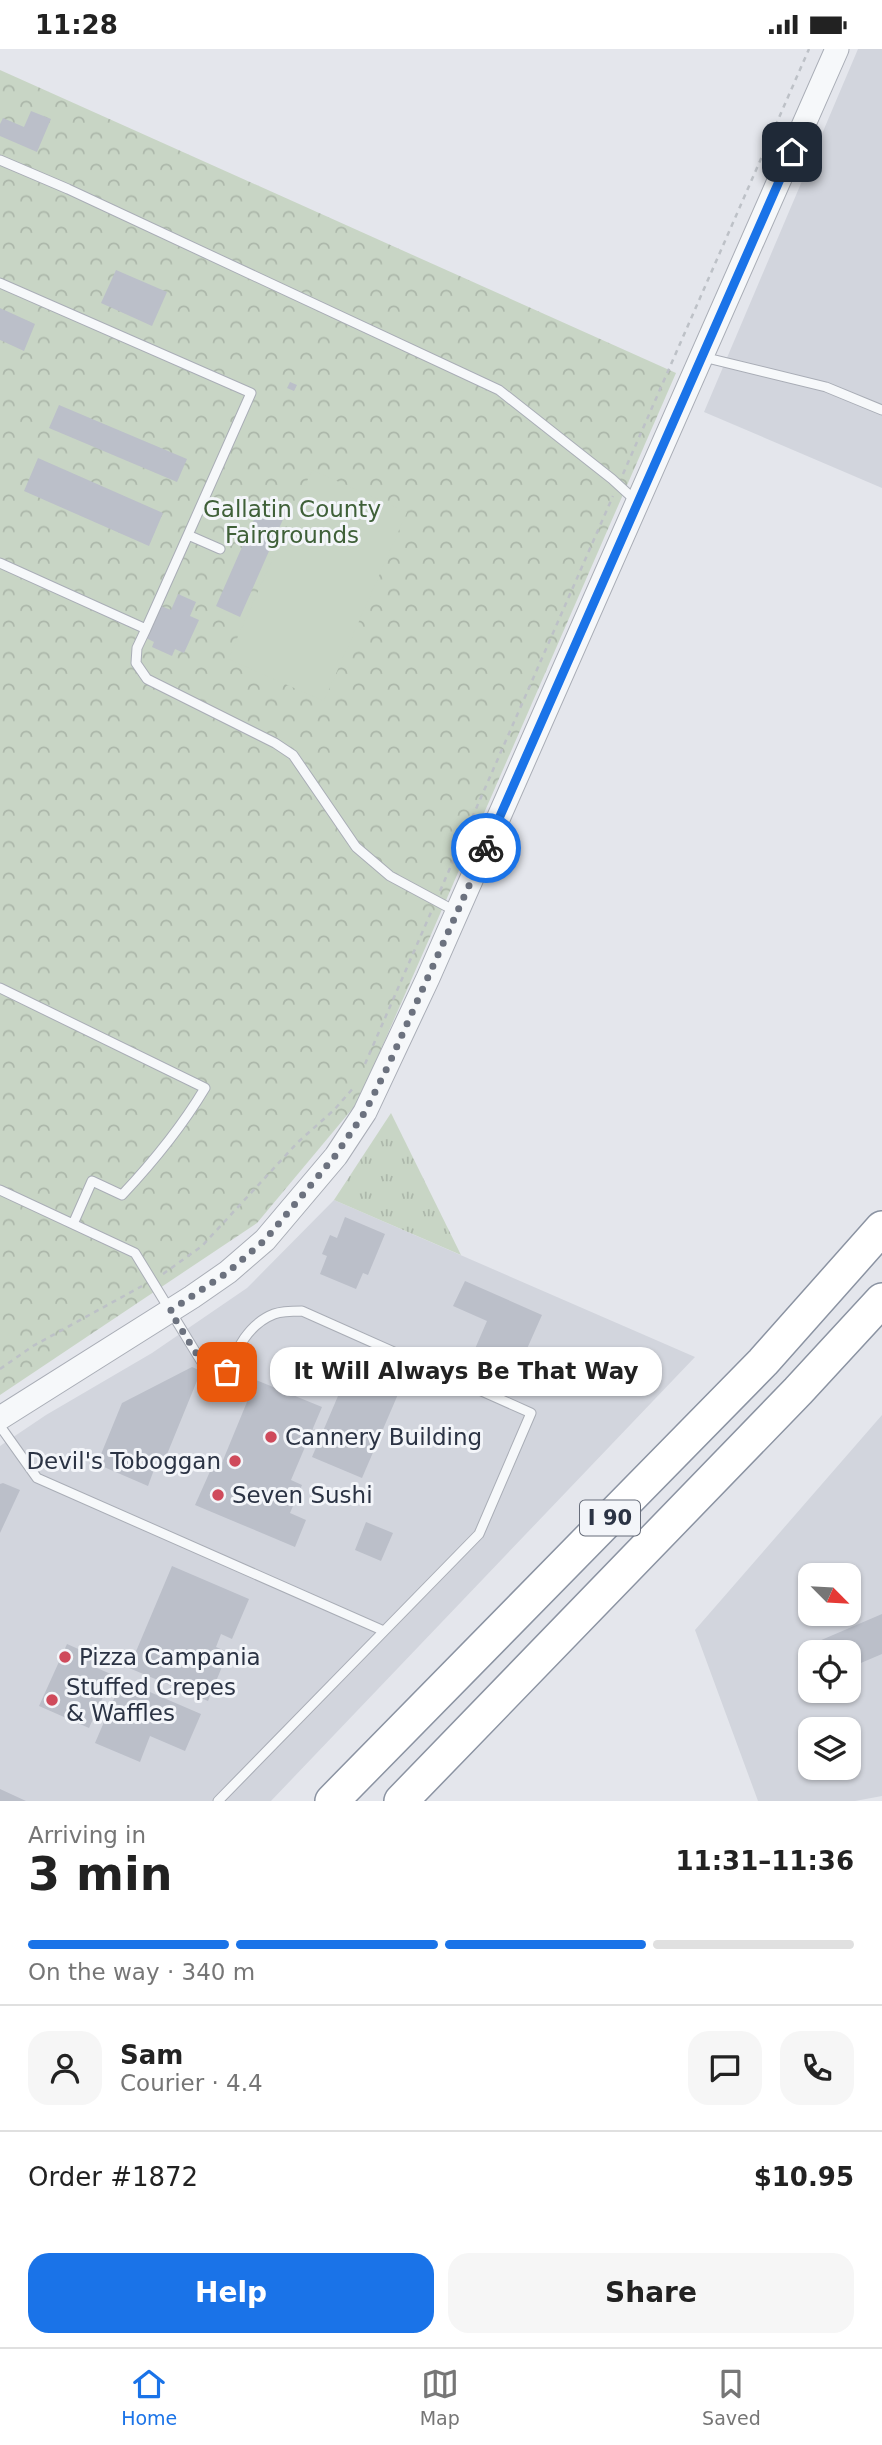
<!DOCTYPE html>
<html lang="en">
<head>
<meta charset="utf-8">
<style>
	:root { --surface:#fff; --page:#f6f6f6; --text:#222; --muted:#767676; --line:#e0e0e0; --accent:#1a73e8 }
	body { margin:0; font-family:"DejaVu Sans",sans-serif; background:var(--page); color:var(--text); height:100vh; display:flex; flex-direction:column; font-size:26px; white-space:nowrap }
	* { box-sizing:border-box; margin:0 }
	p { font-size:23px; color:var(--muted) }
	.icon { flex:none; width:38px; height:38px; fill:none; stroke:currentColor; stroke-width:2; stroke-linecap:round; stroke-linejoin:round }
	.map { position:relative; height:1752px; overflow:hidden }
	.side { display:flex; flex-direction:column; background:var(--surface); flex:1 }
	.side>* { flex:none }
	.needle { width:46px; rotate:114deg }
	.fabs { position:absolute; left:798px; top:1514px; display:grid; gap:14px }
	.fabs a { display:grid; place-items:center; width:63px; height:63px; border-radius:14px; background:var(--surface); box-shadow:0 2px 5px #0004; font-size:35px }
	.pin { position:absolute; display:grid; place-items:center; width:60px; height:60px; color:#fff; margin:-30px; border-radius:14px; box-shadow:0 4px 10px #0006 }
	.courier { position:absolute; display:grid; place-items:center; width:70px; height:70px; margin:-35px; border:5px solid #1a73e8; border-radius:50%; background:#fff; color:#222; box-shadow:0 2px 9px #0007 }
	.bubble { position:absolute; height:49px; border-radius:21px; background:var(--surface); box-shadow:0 2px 5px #0004; font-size:23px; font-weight:700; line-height:49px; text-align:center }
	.summary em { font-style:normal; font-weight:700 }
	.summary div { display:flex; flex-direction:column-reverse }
	.summary { display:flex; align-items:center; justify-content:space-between; height:119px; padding:0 28px }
	h1 { font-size:46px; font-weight:700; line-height:52px }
	.bar { display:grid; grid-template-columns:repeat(4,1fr); gap:10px 7px; align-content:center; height:84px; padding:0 28px }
	.bar i { height:9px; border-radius:5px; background:var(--line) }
	.bar .selected { background:var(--accent) }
	.bar p { grid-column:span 4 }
	.line { display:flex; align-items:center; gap:18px; padding:0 28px; border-top:2px solid var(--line) }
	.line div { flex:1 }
	.round { display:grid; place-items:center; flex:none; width:74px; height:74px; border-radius:21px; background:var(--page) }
	.cta { display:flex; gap:14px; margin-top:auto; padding:14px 28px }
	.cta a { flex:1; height:80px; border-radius:21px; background:var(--accent); color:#fff; font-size:28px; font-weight:700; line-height:80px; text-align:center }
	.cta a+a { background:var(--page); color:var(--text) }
	.status { display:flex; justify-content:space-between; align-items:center; height:49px; padding:0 35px; background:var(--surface); direction:ltr }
	.status svg { height:19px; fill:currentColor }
	.menu { display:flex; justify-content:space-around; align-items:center; height:98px; border-top:2px solid var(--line); background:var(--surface); font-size:19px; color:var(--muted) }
	.menu a { display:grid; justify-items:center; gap:4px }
	.menu .selected { color:var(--accent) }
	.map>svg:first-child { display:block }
</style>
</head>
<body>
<div class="status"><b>11:28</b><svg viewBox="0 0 49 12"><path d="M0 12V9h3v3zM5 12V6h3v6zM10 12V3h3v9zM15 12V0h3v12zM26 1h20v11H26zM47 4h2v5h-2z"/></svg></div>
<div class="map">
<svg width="882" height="1752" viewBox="0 0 882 1752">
	<defs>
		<pattern id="grass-tufts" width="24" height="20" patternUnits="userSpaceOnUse" patternTransform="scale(1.75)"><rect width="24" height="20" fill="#c8d5c5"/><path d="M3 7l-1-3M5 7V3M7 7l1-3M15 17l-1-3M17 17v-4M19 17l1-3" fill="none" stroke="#acb7aa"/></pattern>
		<pattern id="forest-crowns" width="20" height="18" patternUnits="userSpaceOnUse" patternTransform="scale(1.75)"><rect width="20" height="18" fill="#c8d5c5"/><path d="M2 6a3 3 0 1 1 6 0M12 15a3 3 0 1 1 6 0" fill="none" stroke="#acb7aa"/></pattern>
	</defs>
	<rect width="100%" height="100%" fill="#e4e6ec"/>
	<path fill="#d2d5dd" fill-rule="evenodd" d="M858,0H882V439L704,363Z
		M334,1151L695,1308L271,1752H0V1397L46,1366L152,1304L247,1239Z
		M882,1366V1747L855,1752H758L695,1581ZM810,1526H849V1564H810ZM810,1603H849V1642H810ZM810,1680H849V1718H810Z"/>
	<path fill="url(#grass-tufts)" d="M391,1064L461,1206L334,1151Z"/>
	<path fill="url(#forest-crowns)" d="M0,21L676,324L358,1053L257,1174L0,1346Z"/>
	<path fill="#c8d5c5" d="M312,421L407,463L324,652L228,610Z"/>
	<path fill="#bbbfc9" d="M31,62L51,70L37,103L0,87V75L3,69L24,78Z
		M116,221L167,243L152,277L101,254Z
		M0,259L35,275L24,302L0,291Z
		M290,333L297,336L294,342L287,339Z
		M59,356L187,410L177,433L49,379Z
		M38,409L163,464L149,497L24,442Z
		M264,448L288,459L240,568L216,557Z
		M178,545L196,553L190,567L199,571L184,604L175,600L172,607L152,598L154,593L146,589L161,557L171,561Z
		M345,1168L385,1185L368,1226L363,1224L356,1240L320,1225L327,1207L322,1205L330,1186L337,1189Z
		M465,1232L542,1266L514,1329L471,1309L487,1272L453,1257Z
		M358,1300L408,1322L362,1429L312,1408Z
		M192,1318L201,1322L161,1420L155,1418L148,1437L97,1415L122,1354Z
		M256,1331L322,1358L291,1431L302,1436L290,1464L306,1471L295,1498L195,1456L212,1418L219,1421Z
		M3,1434L20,1441L0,1484V1435Z
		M366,1473L393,1484L381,1512L355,1501Z
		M172,1517L249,1550L232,1590L221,1585L216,1598L228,1603L208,1652L129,1619Z
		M882,1565V1605L849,1619V1603H815L812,1595Z
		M67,1595L101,1610L97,1619L113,1626L89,1679L39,1657Z
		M122,1631L201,1665L185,1702L150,1687L140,1713L95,1694Z
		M0,1740L26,1752H0Z"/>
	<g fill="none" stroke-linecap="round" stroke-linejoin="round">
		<g stroke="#a9adb6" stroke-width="11">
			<path id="service" d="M0,111L68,140L499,341L612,430L636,452
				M0,234L251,344L188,486
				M703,308L826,338L882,361
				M0,514L146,580L188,486L220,500
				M146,580L137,599L136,614L147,630L275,694L293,706L356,798L390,827L457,863
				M0,939L205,1039C181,1079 154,1112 122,1146L92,1132L73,1175
				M0,1141L135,1204L201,1312L227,1323C237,1300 248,1275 274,1265C282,1262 293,1262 302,1262L531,1364L479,1485L218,1752
				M0,1377L37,1429L384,1582"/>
		</g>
		<g stroke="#a9adb6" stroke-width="25">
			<path id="tertiary" d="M0,1369L192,1248L228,1223L265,1191L336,1107L365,1063L428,929L837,0"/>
		</g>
		<g stroke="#8b93a2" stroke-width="36">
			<path id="motorway" d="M332,1752L763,1313L882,1179
				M401,1752L798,1342L882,1251"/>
		</g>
		<path stroke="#bdc1c7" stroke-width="2.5" stroke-dasharray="5 5" stroke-linecap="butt" d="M623,425L809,0
			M440,842L613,447
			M365,1015L432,861
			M163,1225L202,1197L298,1093L334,1061L355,1037
			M0,1320L33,1297L142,1237"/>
		<use href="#service" stroke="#f6f8fa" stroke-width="9"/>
		<use href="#tertiary" stroke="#f6f8fa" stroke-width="23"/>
		<use href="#motorway" stroke="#fff" stroke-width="33"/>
	</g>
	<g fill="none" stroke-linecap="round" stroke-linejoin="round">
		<path stroke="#6c727f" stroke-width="7" stroke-dasharray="0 12.6" d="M227,1323L201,1312L170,1262L228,1223L265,1191L335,1107L365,1063L389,1015L486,799"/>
		<path stroke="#1a73e8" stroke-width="9" d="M486,799L792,103"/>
	</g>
	<g fill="#cf4a5b" stroke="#f3f5f9" stroke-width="2.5">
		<circle cx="271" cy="1388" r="7"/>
		<circle cx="235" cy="1412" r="7"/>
		<circle cx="218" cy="1446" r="7"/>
		<circle cx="65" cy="1608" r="7"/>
		<circle cx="52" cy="1651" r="7"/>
	</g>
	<g text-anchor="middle" stroke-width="6" stroke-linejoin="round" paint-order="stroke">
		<rect fill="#f3f5f9" stroke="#676d7a" stroke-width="2" x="580" y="1451.5" width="60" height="35" rx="5"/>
		<g font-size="21" font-weight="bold" fill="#2b3344">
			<text x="610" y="1476">I 90</text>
		</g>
		<g font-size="23" fill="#3f6038" stroke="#f3f5f9">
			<text x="292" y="468">Gallatin County<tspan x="292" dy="26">Fairgrounds</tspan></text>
		</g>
		<g font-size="23" fill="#2b3344" stroke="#f3f5f9" text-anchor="start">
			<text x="285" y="1396">Cannery Building</text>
			<text x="221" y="1420" text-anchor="end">Devil's Toboggan</text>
			<text x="232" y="1454">Seven Sushi</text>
			<text x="79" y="1616">Pizza Campania</text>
			<text x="66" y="1646">Stuffed Crepes<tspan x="66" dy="26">&amp; Waffles</tspan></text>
		</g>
	</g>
</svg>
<div class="fabs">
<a><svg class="needle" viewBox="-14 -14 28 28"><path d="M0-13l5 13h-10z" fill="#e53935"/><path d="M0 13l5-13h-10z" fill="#767676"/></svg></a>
<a><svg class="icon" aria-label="locate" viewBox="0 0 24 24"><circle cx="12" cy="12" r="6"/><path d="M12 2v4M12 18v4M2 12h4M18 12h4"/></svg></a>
<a><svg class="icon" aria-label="layers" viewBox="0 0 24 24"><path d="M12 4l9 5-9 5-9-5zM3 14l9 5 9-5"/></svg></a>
</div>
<div class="pin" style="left:227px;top:1323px;background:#ea580c"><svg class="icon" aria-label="bag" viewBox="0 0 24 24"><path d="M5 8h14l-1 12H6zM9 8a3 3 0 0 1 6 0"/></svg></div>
<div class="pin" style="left:792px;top:103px;background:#1f2937"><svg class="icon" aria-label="home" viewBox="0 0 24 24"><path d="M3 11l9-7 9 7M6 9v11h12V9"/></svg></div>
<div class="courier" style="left:486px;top:799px"><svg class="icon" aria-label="bike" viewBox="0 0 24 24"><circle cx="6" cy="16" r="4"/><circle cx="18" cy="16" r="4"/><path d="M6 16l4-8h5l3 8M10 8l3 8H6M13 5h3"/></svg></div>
<div class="bubble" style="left:270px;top:1298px;width:392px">It Will Always Be That Way</div>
</div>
<section class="side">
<div class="summary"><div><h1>3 min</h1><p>Arriving in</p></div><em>11:31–11:36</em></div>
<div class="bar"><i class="selected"></i><i class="selected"></i><i class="selected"></i><i></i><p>On the way · 340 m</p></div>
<div class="line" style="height:126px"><a class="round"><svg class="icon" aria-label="person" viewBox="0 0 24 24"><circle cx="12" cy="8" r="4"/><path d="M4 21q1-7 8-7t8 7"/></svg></a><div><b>Sam</b><p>Courier · 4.4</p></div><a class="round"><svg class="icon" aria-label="chat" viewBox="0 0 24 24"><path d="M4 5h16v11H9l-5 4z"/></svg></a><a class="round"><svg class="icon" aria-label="phone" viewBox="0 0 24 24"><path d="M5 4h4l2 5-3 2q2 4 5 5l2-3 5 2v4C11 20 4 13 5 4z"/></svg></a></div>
<div class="line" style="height:91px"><div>Order #1872</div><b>$10.95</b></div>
<div class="cta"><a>Help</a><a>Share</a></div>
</section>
<nav class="menu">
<a class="selected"><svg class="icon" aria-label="home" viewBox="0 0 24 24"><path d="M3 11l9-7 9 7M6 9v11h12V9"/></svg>Home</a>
<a><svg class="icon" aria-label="map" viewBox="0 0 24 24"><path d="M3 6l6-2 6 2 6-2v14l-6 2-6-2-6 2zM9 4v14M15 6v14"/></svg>Map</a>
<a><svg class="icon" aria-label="saved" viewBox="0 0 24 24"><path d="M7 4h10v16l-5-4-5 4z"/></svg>Saved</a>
</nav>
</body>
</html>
